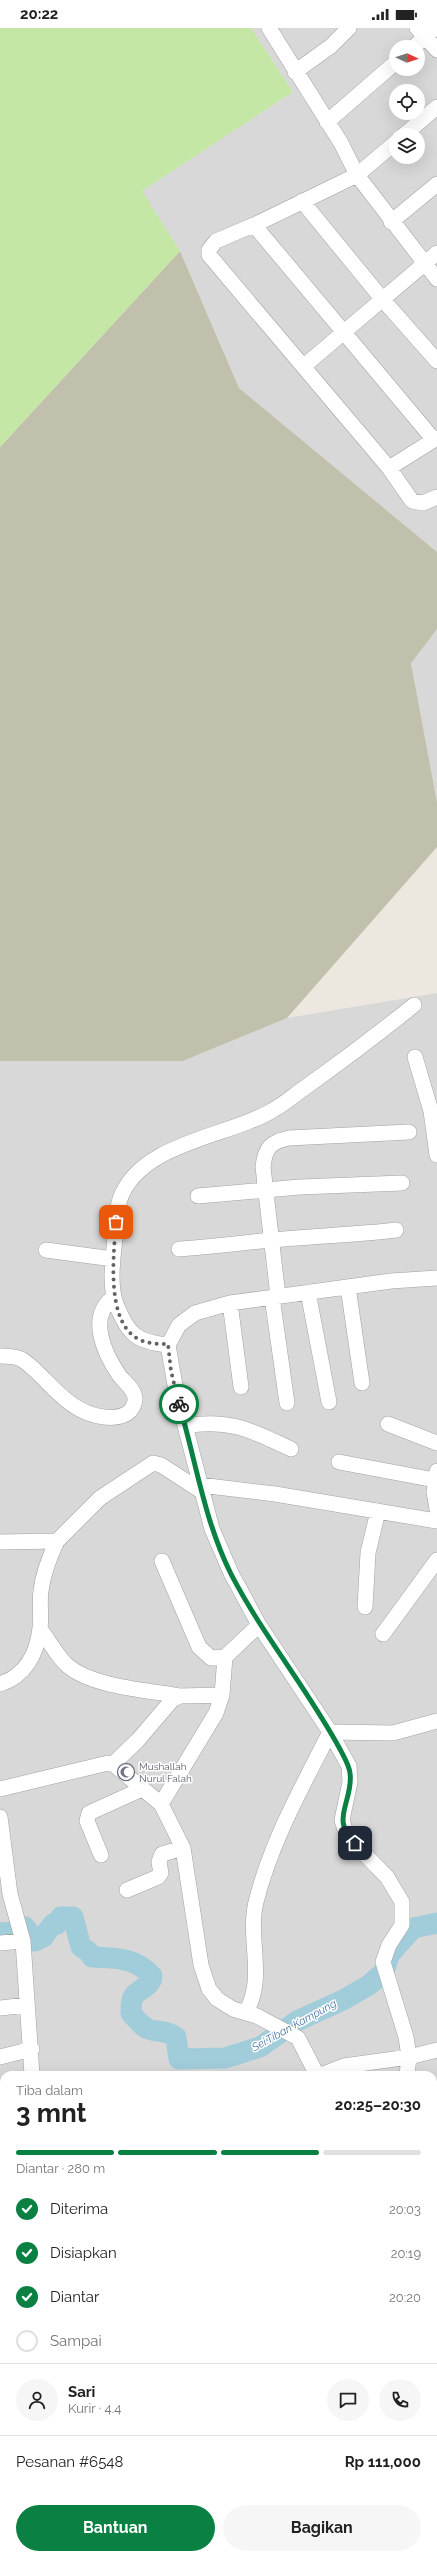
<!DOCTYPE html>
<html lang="id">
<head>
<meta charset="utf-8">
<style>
	:root { --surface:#fff; --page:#f6f6f6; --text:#222; --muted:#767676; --line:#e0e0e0; --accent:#0b8043 }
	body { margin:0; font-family:Raleway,sans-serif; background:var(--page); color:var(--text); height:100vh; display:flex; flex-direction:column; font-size:15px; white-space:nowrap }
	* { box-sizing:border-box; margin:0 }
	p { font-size:13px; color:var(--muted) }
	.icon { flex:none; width:22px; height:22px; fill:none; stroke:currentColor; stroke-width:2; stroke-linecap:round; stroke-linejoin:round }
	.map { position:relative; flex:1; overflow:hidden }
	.panel { position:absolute; left:0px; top:2043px; width:437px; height:488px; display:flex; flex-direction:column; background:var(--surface); border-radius:12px 12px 0 0; box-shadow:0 4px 16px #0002 }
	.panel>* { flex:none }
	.needle { width:26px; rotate:93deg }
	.controls { position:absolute; left:389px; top:12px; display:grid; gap:8px }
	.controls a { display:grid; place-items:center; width:36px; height:36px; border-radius:50%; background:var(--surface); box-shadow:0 4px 16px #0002; font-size:20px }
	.pin { position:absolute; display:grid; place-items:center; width:34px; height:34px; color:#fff; margin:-17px; border-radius:8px; box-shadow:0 2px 6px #0006 }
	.courier { position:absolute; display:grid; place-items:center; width:40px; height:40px; margin:-20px; border:3px solid #0b8043; border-radius:50%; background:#fff; color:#222; box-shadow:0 1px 5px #0007 }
	.summary em { font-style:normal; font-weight:700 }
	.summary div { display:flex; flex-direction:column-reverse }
	.summary { display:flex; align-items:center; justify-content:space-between; height:68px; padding:0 16px }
	h1 { font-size:26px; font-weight:700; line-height:30px }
	.bar { display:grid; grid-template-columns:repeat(4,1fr); gap:6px 4px; align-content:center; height:48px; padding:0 16px }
	.bar i { height:5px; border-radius:3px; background:var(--line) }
	.bar .on { background:var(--accent) }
	.bar p { grid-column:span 4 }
	.line { display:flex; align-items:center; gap:10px; padding:0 16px; border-top:1px solid var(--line) }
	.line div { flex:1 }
	.round { display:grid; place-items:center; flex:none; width:42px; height:42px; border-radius:21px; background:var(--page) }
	ol { padding:0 16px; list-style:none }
	li { display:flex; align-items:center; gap:12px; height:44px }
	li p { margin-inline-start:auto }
	li .icon { padding:4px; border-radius:50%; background:var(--accent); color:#fff; stroke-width:4 }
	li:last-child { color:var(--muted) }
	li i { width:22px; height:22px; border:2px solid var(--line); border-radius:50% }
	.button { display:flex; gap:8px; margin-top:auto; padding:8px 16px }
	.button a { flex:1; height:46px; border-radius:24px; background:var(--accent); color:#fff; font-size:16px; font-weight:700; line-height:46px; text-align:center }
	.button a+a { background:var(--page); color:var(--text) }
	.status { display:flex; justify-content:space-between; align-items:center; height:28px; padding:0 20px; background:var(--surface); direction:ltr }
	.status svg { height:11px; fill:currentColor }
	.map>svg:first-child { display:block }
</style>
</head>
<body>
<div class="status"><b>20:22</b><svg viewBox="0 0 49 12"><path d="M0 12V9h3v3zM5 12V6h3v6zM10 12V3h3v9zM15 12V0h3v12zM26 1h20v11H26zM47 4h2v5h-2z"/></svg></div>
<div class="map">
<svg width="437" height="2531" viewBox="0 0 437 2531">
	<rect width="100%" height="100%" fill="#ece8e0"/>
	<path fill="#d9d8d8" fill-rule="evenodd" d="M251,0H437V524L239,360L180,223L141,163L293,64ZM396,19H418V41H396ZM396,63H418V85H396ZM396,107H418V129H396Z
		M437,601V774L411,634Z
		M437,965V2444L433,2446V2047H4V2412L0,2419V1033H183L287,990Z"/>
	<path fill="#c0c0ac" d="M180,223L239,360L437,524V601L411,635L437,774V819L287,990L183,1033H0V419Z"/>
	<path fill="#c5e7a6" d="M0,0H251L293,64L142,163L180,223L0,419Z
		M4,2412V2527H163L165,2531H0V2419Z"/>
	<path fill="#a5cb95" d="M437,2444V2531H165L163,2527H433V2446Z"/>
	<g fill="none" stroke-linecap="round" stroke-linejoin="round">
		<path stroke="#a1ccda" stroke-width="21" d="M0,1905L14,1904L25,1899L35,1913L43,1909L53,1896H57L61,1889H73L81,1919L88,1923L92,1929C115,1930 135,1929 152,1948C152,1960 135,1961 132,1972C131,1976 131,1981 131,1985C136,1991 141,1998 148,2001C159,2005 164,2001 176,2009L179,2031L225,2030L260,2019L297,1993L343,1972L369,1957L384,1944L389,1927L413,1900L437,1895"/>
		<g stroke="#a2a2a2" stroke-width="16">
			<path id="minor" d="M269,0L341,115L357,147L437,251
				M417,0L437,22
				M414,19L435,0
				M295,44L331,18L349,0
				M327,94L396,34
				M404,107L437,79
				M396,114L357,147L254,197L216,213L209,222V227L389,440L412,473L423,475L437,469
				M302,173L383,272L437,333
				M391,194L437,156
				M254,197L434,412
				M304,338L437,225
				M389,440L437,410
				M415,1029L431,1083L437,1127
				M198,1168L300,1159L402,1155
				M179,1221C210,1219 240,1215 271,1212C312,1208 354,1207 396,1202
				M46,1222L113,1231
				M348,1259L362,1355
				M308,1264L329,1374
				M278,1268L263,1139C265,1120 270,1114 289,1110L409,1104
				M272,1269L287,1375
				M230,1275L241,1359
				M168,1317C136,1314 128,1306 116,1276C109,1257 113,1230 115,1210C116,1197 116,1184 120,1171C140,1114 229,1109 273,1082C284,1076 293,1068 303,1061C341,1034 378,1006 414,977
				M0,1328C7,1328 15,1328 21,1331C28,1335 34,1341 40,1347C59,1366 76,1386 104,1389C113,1390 123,1390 130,1383C132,1381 135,1375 135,1372C136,1362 124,1354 119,1347C104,1325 87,1288 114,1269
				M388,1396L437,1415
				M185,1398C229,1390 253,1403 291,1421
				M339,1434L435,1452
				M437,1443L434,1464L437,1481
				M200,1457L275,1466L437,1493
				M57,1513L100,1470L153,1435L161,1437L201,1463
				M0,1514L57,1513C49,1530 43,1545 41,1563C39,1575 42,1588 40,1600C37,1626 25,1648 0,1656
				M162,1533L199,1619L211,1630L225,1629
				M365,1579L368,1525L378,1483
				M40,1601C49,1612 57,1629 68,1638C93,1659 147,1662 180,1668
				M383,1606L437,1532
				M113,1736L138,1712L173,1671L180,1668L222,1667
				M0,1761L108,1735L113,1736L161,1776L183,1820L201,1937L209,1961L217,1971L233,1981L257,1988L298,2010L317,2047
				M161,1776L216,1685L222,1667L225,1629L259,1597
				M0,1789L10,1866L23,1913L32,2047
				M101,1827L87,1793L89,1785L142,1761
				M127,1862L158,1849L161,1845L159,1834L162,1826L183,1820
				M0,1915L23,1913
				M0,1980L27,1977
				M246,1984C266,1949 247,1911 256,1874C271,1814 302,1759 330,1704L393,1705L437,1693
				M0,2029L32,2021
				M321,2047L344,2038L409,2029L437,2022
				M407,2047L409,2029L406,2009L383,1934L389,1917L402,1897V1874L387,1849L347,1808L342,1792L350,1754L349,1738L330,1704L259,1597L231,1545L212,1501L176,1363L168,1317L179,1297L195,1285L230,1275L391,1253L437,1250
				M0,2089H4
				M0,2105L4,2102
				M433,2166L437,2165
				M0,2227L4,2226
				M433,2337L437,2333
				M0,2410L4,2406"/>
		</g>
		<use href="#minor" stroke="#fff" stroke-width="15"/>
	</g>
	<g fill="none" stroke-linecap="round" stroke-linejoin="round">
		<path stroke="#646360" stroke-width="4" stroke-dasharray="0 7.2" d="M116,1194C114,1225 105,1293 138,1311C148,1316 158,1316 168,1316L171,1343L179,1376"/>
		<path stroke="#0b8043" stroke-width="5" d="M179,1376C196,1433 204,1492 231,1546C263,1608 308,1661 341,1723C344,1729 349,1737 350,1745C354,1772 329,1792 355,1815"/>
	</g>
	<defs>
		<g id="mosque-ring" transform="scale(0.9)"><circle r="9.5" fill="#fff" stroke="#6b7280" stroke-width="1.5"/><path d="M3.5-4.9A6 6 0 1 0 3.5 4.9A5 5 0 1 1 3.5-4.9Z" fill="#6b7280"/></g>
	</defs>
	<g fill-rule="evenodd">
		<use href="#mosque-ring" x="126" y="1744"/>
	</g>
	<g text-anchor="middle" stroke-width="3" stroke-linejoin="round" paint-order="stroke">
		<g font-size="10" fill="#5b616d" stroke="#fff" text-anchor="start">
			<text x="139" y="1742">Mushallah<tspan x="139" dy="12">Nurul Falah</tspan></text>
		</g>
		<g font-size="11" font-style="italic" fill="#4a78a7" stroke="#fff">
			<text transform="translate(294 1997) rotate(-29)" y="4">Sei.Tiban Kampung</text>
		</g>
	</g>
</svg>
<div class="controls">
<a><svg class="needle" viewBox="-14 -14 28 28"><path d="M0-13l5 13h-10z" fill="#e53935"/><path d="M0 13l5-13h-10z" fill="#767676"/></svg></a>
<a><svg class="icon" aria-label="locate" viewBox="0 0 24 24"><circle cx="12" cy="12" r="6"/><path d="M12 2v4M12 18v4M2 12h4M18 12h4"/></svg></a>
<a><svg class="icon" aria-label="layers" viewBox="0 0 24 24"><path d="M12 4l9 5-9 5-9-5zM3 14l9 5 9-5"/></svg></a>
</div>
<div class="pin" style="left:116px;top:1194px;background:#ea580c"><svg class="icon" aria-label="bag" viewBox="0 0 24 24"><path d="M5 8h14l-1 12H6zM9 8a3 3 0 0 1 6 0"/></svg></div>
<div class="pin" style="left:355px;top:1815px;background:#1f2937"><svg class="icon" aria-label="home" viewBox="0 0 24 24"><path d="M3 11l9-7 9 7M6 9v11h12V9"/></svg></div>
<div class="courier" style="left:179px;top:1376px"><svg class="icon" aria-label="bike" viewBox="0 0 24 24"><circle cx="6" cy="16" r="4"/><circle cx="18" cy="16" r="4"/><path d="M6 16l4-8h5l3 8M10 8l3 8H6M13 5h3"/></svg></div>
<section class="panel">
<div class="summary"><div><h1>3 mnt</h1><p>Tiba dalam</p></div><em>20:25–20:30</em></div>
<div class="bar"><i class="on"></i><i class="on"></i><i class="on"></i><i></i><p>Diantar · 280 m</p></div>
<ol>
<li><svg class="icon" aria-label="check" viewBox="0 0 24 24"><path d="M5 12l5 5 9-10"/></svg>Diterima<p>20:03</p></li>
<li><svg class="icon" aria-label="check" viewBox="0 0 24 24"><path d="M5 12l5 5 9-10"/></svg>Disiapkan<p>20:19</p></li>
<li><svg class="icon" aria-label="check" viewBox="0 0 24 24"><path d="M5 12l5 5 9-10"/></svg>Diantar<p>20:20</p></li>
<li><i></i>Sampai</li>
</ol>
<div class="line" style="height:72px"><a class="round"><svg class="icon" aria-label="person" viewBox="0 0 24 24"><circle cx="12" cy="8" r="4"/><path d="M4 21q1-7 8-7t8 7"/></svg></a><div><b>Sari</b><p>Kurir · 4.4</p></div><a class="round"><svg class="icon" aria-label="chat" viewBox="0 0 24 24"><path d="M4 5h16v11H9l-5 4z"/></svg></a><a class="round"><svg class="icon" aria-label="phone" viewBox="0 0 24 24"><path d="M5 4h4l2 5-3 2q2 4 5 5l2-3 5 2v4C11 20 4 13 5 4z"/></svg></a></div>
<div class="line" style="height:52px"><div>Pesanan #6548</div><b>Rp 111,000</b></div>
<div class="button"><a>Bantuan</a><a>Bagikan</a></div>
</section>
</div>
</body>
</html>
